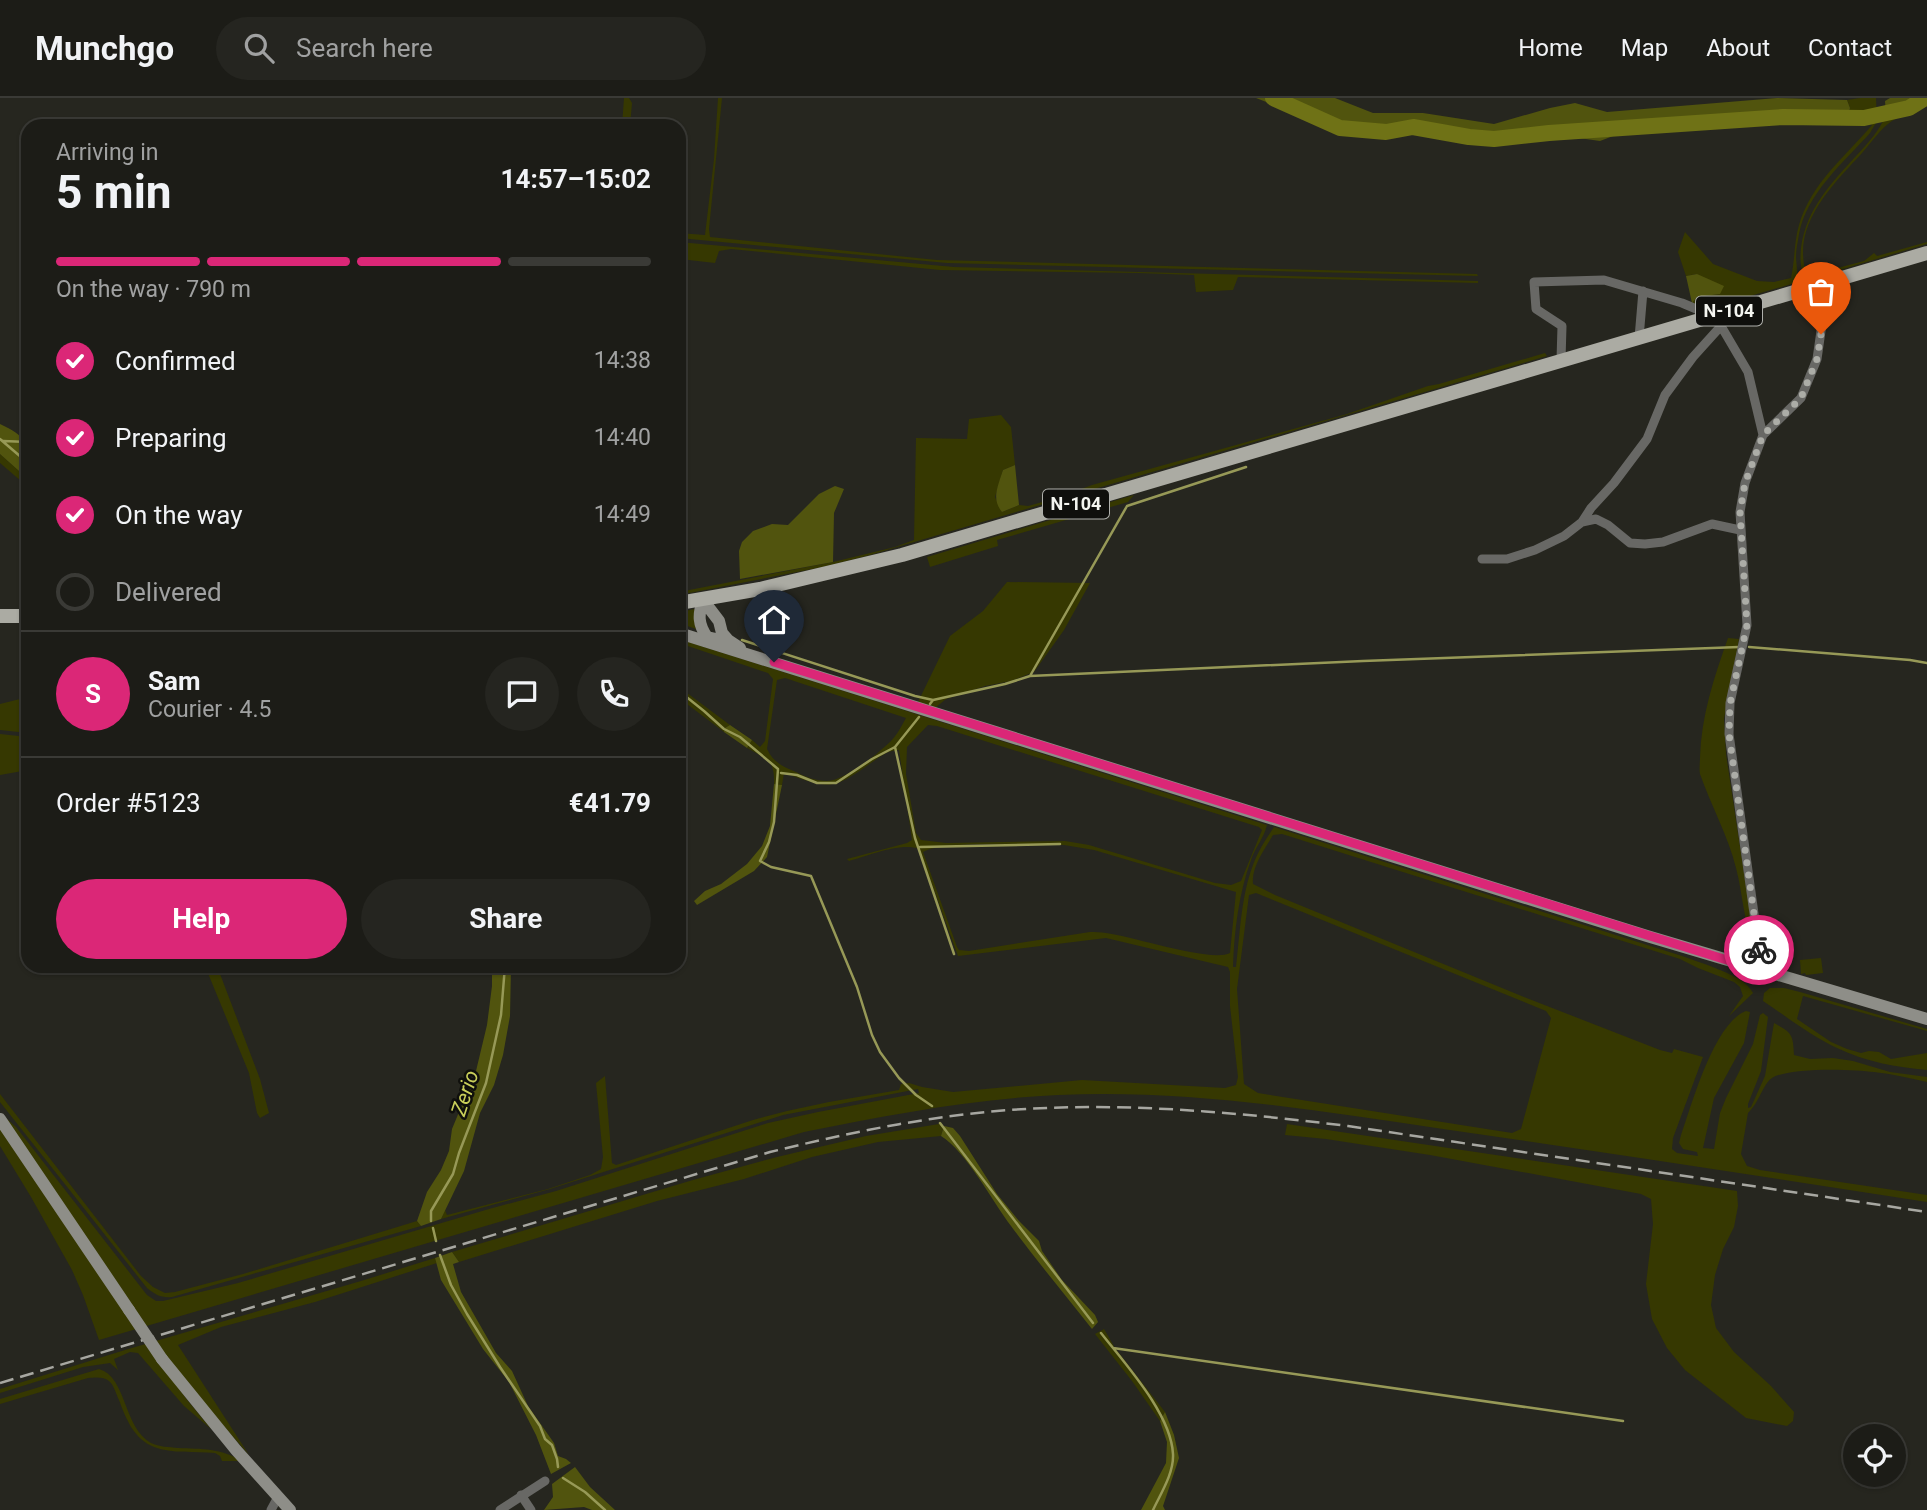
<!DOCTYPE html>
<html lang="en">
<head>
<meta charset="utf-8">
<style>
	:root { --surface:#1c1c17; --page:#252520; --text:#f1f3f6; --muted:#a0a1a1; --line:#3a3a36; --accent:#db2777 }
	body { margin:0; font-family:Roboto,sans-serif; background:var(--page); color:var(--text); height:100vh; display:flex; flex-direction:column; font-size:26px; white-space:nowrap }
	* { box-sizing:border-box; margin:0 }
	p { font-size:23px; color:var(--muted) }
	.icon { flex:none; width:38px; height:38px; fill:none; stroke:currentColor; stroke-width:2; stroke-linecap:round; stroke-linejoin:round }
	.map { position:relative; flex:1; overflow:hidden }
	.details { position:absolute; left:21px; top:21px; width:665px; height:854px; display:flex; flex-direction:column; background:var(--surface); border-radius:21px; box-shadow:0 2px 5px #0004,0 0 0 2px var(--line) }
	.details>* { flex:none }
	.controls { position:absolute; left:1843px; top:1326px; display:grid; gap:14px }
	.controls a { display:grid; place-items:center; width:63px; height:63px; border-radius:50%; background:var(--surface); box-shadow:0 2px 5px #0004,0 0 0 2px var(--line); font-size:35px }
	.pin { position:absolute; display:grid; place-items:center; width:60px; height:60px; color:#fff; margin:-72px -30px; border-radius:50% 50% 50% 0; rotate:-45deg; box-shadow:0 0 7px #0007 }
	.pin .icon { rotate:45deg }
	.courier { position:absolute; display:grid; place-items:center; width:70px; height:70px; margin:-35px; border:5px solid #db2777; border-radius:50%; background:#fff; color:#222; box-shadow:0 2px 9px #0007 }
	.head em { font-style:normal; font-weight:700 }
	.head div { display:flex; flex-direction:column-reverse }
	.head { display:flex; align-items:center; justify-content:space-between; height:119px; padding:0 35px }
	h1 { font-size:46px; font-weight:700; line-height:52px }
	.bar { display:grid; grid-template-columns:repeat(4,1fr); gap:10px 7px; align-content:center; height:84px; padding:0 35px }
	.bar i { height:9px; border-radius:5px; background:var(--line) }
	.bar .active { background:var(--accent) }
	.bar p { grid-column:span 4 }
	.line { display:flex; align-items:center; gap:18px; padding:0 35px; border-top:2px solid var(--line) }
	.line div { flex:1 }
	.round { display:grid; place-items:center; flex:none; width:74px; height:74px; border-radius:37px; background:var(--page) }
	ol { padding:0 35px; list-style:none }
	li { display:flex; align-items:center; gap:21px; height:77px }
	li p { margin-inline-start:auto }
	li .icon { padding:7px; border-radius:50%; background:var(--accent); color:#fff; stroke-width:4 }
	li:last-child { color:var(--muted) }
	li i { width:38px; height:38px; border:4px solid var(--line); border-radius:50% }
	.primary-button { display:flex; gap:14px; margin-top:auto; padding:14px 35px }
	.primary-button a { flex:1; height:80px; border-radius:42px; background:var(--accent); color:#fff; font-size:28px; font-weight:700; line-height:80px; text-align:center }
	.primary-button a+a { background:var(--page); color:var(--text) }
	header { display:flex; align-items:center; gap:42px; box-sizing:border-box; height:98px; padding:0 35px; background:var(--surface); border-bottom:2px solid var(--line) }
	header strong { font-size:33px }
	nav { display:flex; gap:38px; margin-inline-start:auto; font-size:24px }
	.search { width:490px; height:63px; background:var(--page); display:flex; align-items:center; gap:18px; box-sizing:border-box; padding:0 24px; border-radius:38px; color:var(--muted); font-size:26px }
	.map>svg:first-child { display:block }
</style>
</head>
<body>
<header>
<strong>Munchgo</strong>
<div class="search"><svg class="icon" aria-label="search" viewBox="0 0 24 24"><circle cx="10" cy="10" r="6"/><path d="M15 15l6 6"/></svg>Search here</div>
<nav><a>Home</a><a>Map</a><a>About</a><a>Contact</a></nav>
</header>
<div class="map">
<svg width="1927" height="1412" viewBox="0 0 1927 1412">
	<rect width="100%" height="100%" fill="#26261f"/>
	<path fill="#363801" fill-rule="evenodd" d="M624,0H629L632,5L630,28H622Z
		M718,0H722L709,131L710,139L937,162L1477,176L1478,178L947,165L679,140V135L705,137L714,61Z
		M1860,0H1876L1877,23L1870,35C1843,65 1807,95 1799,136C1798,143 1796,151 1796,158C1796,167 1799,176 1795,185L1709,210H1701L1692,205L1697,199L1719,196L1697,176L1686,178L1678,154L1685,134L1713,166L1757,183L1774,184L1791,180C1795,162 1794,144 1799,127C1811,85 1845,59 1872,27L1870,22H1847L1850,10L1847,2Z
		M1927,8C1917,15 1902,16 1892,23C1881,30 1871,45 1862,55C1831,89 1790,128 1807,178L1864,163L1874,155L1877,158L1927,144V146L1806,182C1800,172 1800,161 1801,150C1806,111 1832,84 1857,57C1869,44 1879,33 1886,17L1899,16Z
		M679,144L954,169L1478,183V185L1238,179L1233,192L1196,194L1194,177L1138,175L940,172L731,151L719,153L715,165L680,161Z
		M1545,255L1547,258L870,457L823,469L679,497V494L833,464L895,449L914,442L916,340L967,341L969,321L1001,317L1011,329L1015,367L1003,372L995,399L1002,414L1019,407L1028,408L1057,400L1092,387L1347,316L1428,288L1439,286Z
		M0,356L28,381V389L0,365Z
		M1134,397L1128,404L997,442L998,448L930,469L927,459Z
		M1007,484L1090,485L1064,532L1034,574L1011,583L985,588L946,601L935,610L918,604L950,538L983,513Z
		M695,511L696,531L679,525V514Z
		M1728,540L1739,541L1724,621L1726,656L1755,848C1743,824 1743,796 1736,770C1728,737 1711,708 1700,676C1699,671 1700,664 1700,660C1701,619 1714,579 1728,540Z
		M679,541L1267,727C1264,740 1255,750 1251,762C1239,795 1234,833 1233,869H1236C1240,836 1241,798 1253,767C1258,753 1266,741 1274,729L1682,858C1700,865 1745,877 1753,895L1729,918L1743,898L1740,889L1734,884L1698,870L1680,861L1282,736L1273,737C1265,751 1251,769 1253,786L1275,797L1524,899L1660,952L1672,955L1674,951L1703,959L1673,1040L1672,1051L1677,1055L1698,1058L1697,1054L1683,1051L1679,1045L1681,1037C1692,1006 1714,925 1746,913L1750,914L1744,945L1714,1000L1703,1050L1714,1051L1720,1015L1726,1000L1753,946L1760,917L1763,915L1768,919L1761,973L1748,1006V1010L1751,1009L1765,978L1774,925C1792,935 1793,936 1794,957L1810,961L1833,960L1853,963L1890,974L1927,979V984C1909,980 1892,976 1874,974C1853,971 1789,969 1772,980C1763,986 1759,1005 1748,1015L1741,1056L1747,1068L1760,1072L1927,1097V1104C1766,1079 1604,1054 1443,1031C1315,1012 1187,991 1058,997C972,1001 888,1017 804,1034L99,1242L83,1197L72,1172L31,1099L0,1048V1030L6,1020L16,1029L147,1197L156,1203H163L238,1185L489,1111L556,1093L768,1025L818,1014L919,995L918,991L783,1017L550,1091L441,1121L445,1112L447,1117L548,1091L590,1077L601,1071L603,1059L596,985L605,978L612,1065L616,1067L753,1022L787,1013L829,1004L899,992L901,986L909,985L922,989L953,994L1082,982L1225,990L1236,987L1238,979L1230,908V874L1228,869L1106,840L958,858L919,751C901,744 868,758 849,763L847,761L907,745L912,742L899,652C889,652 882,657 874,663C832,692 833,692 784,675L782,687L774,686C775,661 766,661 747,650L752,642L760,649L765,643L773,581L768,575L679,545ZM785,580L906,620C902,627 897,637 891,643C879,655 844,683 827,683C817,683 805,679 796,674C783,669 773,664 767,651L777,582ZM928,627L937,628L1259,729L1262,732L1241,783L1231,787L1215,785L1089,747L1065,743L946,745L921,742L916,735L906,676L907,649ZM1035,746L1064,747L1094,752L1236,794L1230,855C1211,865 1132,838 1106,835C1101,834 1095,834 1090,834L969,853L959,852L957,849L923,754C944,743 1009,747 1035,746ZM1256,795L1546,913L1551,920L1521,1031L1512,1035L1258,995L1244,986L1237,891L1249,797Z
		M679,589L730,627L725,630L724,634L679,600Z
		M28,599V635L0,632V606Z
		M0,636L28,639V672L0,677Z
		M1821,860L1823,875L1806,877L1805,875L1801,876L1800,862Z
		M205,868H217L260,981L269,1015L260,1020L257,1015L249,975Z
		M1770,890H1784L1800,894L1927,931V933L1803,898L1797,921L1831,944L1847,951L1861,955L1869,953L1879,954L1891,961L1927,955V972C1896,969 1866,964 1837,950C1811,938 1787,919 1763,903L1764,895Z
		M0,996L141,1178L153,1189L165,1195L175,1194L243,1176L417,1123L421,1128L172,1199C161,1200 156,1197 147,1190L0,1004Z
		M939,1026L944,1028L941,1038L878,1044L812,1059L744,1081L657,1103L459,1164L452,1154L693,1082L777,1059L866,1038Z
		M1287,1026L1737,1093L1738,1108L1734,1129L1723,1151L1715,1177L1711,1207L1716,1230L1734,1254L1771,1288L1794,1314L1793,1323L1787,1328L1746,1320L1685,1272L1667,1250L1652,1221L1646,1186L1653,1126L1651,1101L1641,1096L1430,1057L1326,1041L1285,1037Z
		M435,1160L437,1165L315,1204L221,1229L178,1247L249,1357L195,1295L156,1260L188,1303L211,1331L184,1308L138,1255L130,1254L114,1261L118,1272L110,1265L83,1269L0,1295V1291L125,1252L361,1183Z
		M1104,1231L1115,1250L1165,1314L1160,1323L1132,1283L1095,1236Z
		M99,1271C127,1279 123,1330 151,1345C159,1349 169,1349 178,1350C201,1351 222,1350 241,1363H222L220,1358L215,1355C195,1353 172,1356 154,1349C134,1341 126,1321 119,1302C116,1296 114,1287 109,1283C103,1278 94,1280 88,1280L0,1306V1301Z"/>
	<path fill="#51540e" d="M1256,0H1335L1373,15H1423L1494,26L1550,10L1575,5L1607,14L1777,0L1847,2L1850,10L1847,22L1621,35L1600,43L1579,40L1515,42L1485,48L1409,32L1369,35L1333,30Z
		M1890,0H1927V8L1899,16L1886,17L1885,3Z
		M1697,176L1724,188L1720,196L1697,199L1692,205L1686,178Z
		M0,326C32,341 28,348 28,381L0,356Z
		M1015,367L1019,407L1002,414C991,401 998,388 1003,372Z
		M835,388L844,391L834,415L833,464L740,481L739,453L742,444L753,433L772,426L788,427L819,396Z
		M730,627L752,642L747,650L724,634L725,630Z
		M774,686L782,687L767,759L754,773L697,807L694,803L705,793L721,786L747,766L762,748L770,728Z
		M492,868H511L510,918L503,957L494,987L480,1015L464,1073L441,1121L421,1128L417,1123L427,1094L441,1072L449,1053L452,1031L476,973L487,927L492,888Z
		M944,1028L953,1030L960,1038L997,1096L1019,1123L1039,1143L1042,1153L1062,1182L1095,1217L1098,1224L1092,1231C1065,1197 1037,1163 1011,1128C992,1103 966,1053 941,1038Z
		M452,1154L459,1164L453,1166L461,1194L496,1255L512,1273L528,1308L554,1345L558,1358L566,1361L571,1365L551,1376L536,1337L509,1284L483,1251L441,1182L435,1160Z
		M1165,1314L1174,1337L1179,1360L1163,1408L1165,1412H1141L1166,1365L1167,1344L1160,1323Z
		M575,1369L590,1389L615,1412H592L584,1409L544,1412L553,1399L552,1386Z"/>
	<g fill="none" stroke-linecap="round" stroke-linejoin="round">
		<path stroke="#979957" stroke-width="2.5" d="M0,341L28,365
			M3,343L28,344
			M742,542L915,598L933,602
			M1749,549L1910,562L1927,565
			M1030,578L1127,408L1246,369
			M679,593L704,613L724,631L740,639L778,671L774,724L769,744L760,763L771,769L811,778L857,889L872,937L880,954L899,980L916,997L932,1008
			M930,606L933,602L1005,586L1030,578L1363,563L1739,549
			M895,649L915,740L954,856
			M781,675L797,677L817,685H836L872,661L895,649L919,619
			M920,749L1060,746
			M940,1025L1093,1225
			M431,1123V1113L453,1076L459,1055L486,985L501,917L505,868
			M433,1130L436,1143
			M440,1157L451,1187L467,1216L500,1269L540,1328L545,1341L552,1347L557,1361L558,1369
			M1101,1235C1126,1267 1171,1316 1173,1356C1174,1375 1161,1395 1153,1412
			M1113,1250L1623,1323
			M563,1380L585,1394L605,1412"/>
		<path stroke="#6f7216" stroke-width="16" d="M1273,0L1340,30L1386,34L1413,29L1469,39L1494,41L1549,35L1783,19L1864,20L1909,10L1925,0"/>
		<path stroke="#686865" stroke-width="9" d="M1639,240L1643,193
			M1561,262L1562,228L1536,211L1534,184L1604,182L1682,205L1713,218L1721,228L1748,274L1763,337
			M1582,424L1596,421L1608,427L1630,445L1645,446L1663,444L1712,426L1740,432
			M1482,461H1507L1535,452L1564,438L1582,424L1591,410L1614,385L1647,341L1665,297L1693,259L1721,228
			M1762,873L1729,636L1730,605L1747,527L1740,414L1745,385L1763,337L1801,300L1817,261L1824,212L1804,190
			M521,1397L531,1412
			M271,1412L278,1399
			M500,1412L545,1383"/>
		<path stroke="#8e8e88" stroke-width="12" d="M703,502L719,523L722,535L728,542L740,550
			M703,502C698,517 698,526 707,539L716,541
			M679,535L1647,838L1927,921
			M0,1021L129,1212
			M162,1261L236,1352L290,1412"/>
		<path stroke="#ababa3" stroke-width="14" d="M679,505L760,491L902,457L1927,155
			M0,518H28"/>
		<path stroke="#a7a7a1" stroke-width="2.5" stroke-dasharray="14 7" stroke-linecap="butt" d="M0,1285L770,1054C824,1041 877,1029 931,1021C1070,999 1210,1011 1348,1028L1927,1114"/>
		<path stroke="#8e8e88" stroke-width="12" d="M129,1212L162,1261"/>
	</g>
	<g fill="none" stroke-linecap="round" stroke-linejoin="round">
		<path stroke="#acada7" stroke-width="7" stroke-dasharray="0 12.6" d="M1759,852L1729,636L1730,606L1747,527L1740,414L1745,385L1763,337L1801,300L1817,261L1821,236"/>
		<path stroke="#db2777" stroke-width="9" d="M774,564L1762,873L1759,852"/>
	</g>
	<g text-anchor="middle" stroke-width="5" stroke-linejoin="round" paint-order="stroke">
		<g fill="#0f0f0c" stroke="#afb0ac" stroke-width="2">
			<rect x="1696" y="198.5" width="66" height="29" rx="5"/>
			<rect x="1043" y="391.5" width="66" height="29" rx="5"/>
		</g>
		<g font-size="18" font-weight="bold" fill="#f4f5f0">
			<text x="1729" y="219">N-104</text>
			<text x="1076" y="412">N-104</text>
		</g>
		<g font-size="21" font-style="italic" fill="#c9cf5a" stroke="#0f0f0c">
			<text transform="translate(465 995) rotate(-72)" y="7">Zerio</text>
		</g>
	</g>
</svg>
<div class="controls">
<a><svg class="icon" aria-label="locate" viewBox="0 0 24 24"><circle cx="12" cy="12" r="6"/><path d="M12 2v4M12 18v4M2 12h4M18 12h4"/></svg></a>
</div>
<div class="pin" style="left:1821px;top:236px;background:#ea580c"><svg class="icon" aria-label="bag" viewBox="0 0 24 24"><path d="M5 8h14l-1 12H6zM9 8a3 3 0 0 1 6 0"/></svg></div>
<div class="pin" style="left:774px;top:564px;background:#1f2937"><svg class="icon" aria-label="home" viewBox="0 0 24 24"><path d="M3 11l9-7 9 7M6 9v11h12V9"/></svg></div>
<div class="courier" style="left:1759px;top:852px"><svg class="icon" aria-label="bike" viewBox="0 0 24 24"><circle cx="6" cy="16" r="4"/><circle cx="18" cy="16" r="4"/><path d="M6 16l4-8h5l3 8M10 8l3 8H6M13 5h3"/></svg></div>
<section class="details">
<div class="head"><div><h1>5 min</h1><p>Arriving in</p></div><em>14:57–15:02</em></div>
<div class="bar"><i class="active"></i><i class="active"></i><i class="active"></i><i></i><p>On the way · 790 m</p></div>
<ol>
<li><svg class="icon" aria-label="check" viewBox="0 0 24 24"><path d="M5 12l5 5 9-10"/></svg>Confirmed<p>14:38</p></li>
<li><svg class="icon" aria-label="check" viewBox="0 0 24 24"><path d="M5 12l5 5 9-10"/></svg>Preparing<p>14:40</p></li>
<li><svg class="icon" aria-label="check" viewBox="0 0 24 24"><path d="M5 12l5 5 9-10"/></svg>On the way<p>14:49</p></li>
<li><i></i>Delivered</li>
</ol>
<div class="line" style="height:126px"><b class="round" style="background:var(--accent);color:#fff">S</b><div><b>Sam</b><p>Courier · 4.5</p></div><a class="round"><svg class="icon" aria-label="chat" viewBox="0 0 24 24"><path d="M4 5h16v11H9l-5 4z"/></svg></a><a class="round"><svg class="icon" aria-label="phone" viewBox="0 0 24 24"><path d="M5 4h4l2 5-3 2q2 4 5 5l2-3 5 2v4C11 20 4 13 5 4z"/></svg></a></div>
<div class="line" style="height:91px"><div>Order #5123</div><b>€41.79</b></div>
<div class="primary-button"><a>Help</a><a>Share</a></div>
</section>
</div>
</body>
</html>
